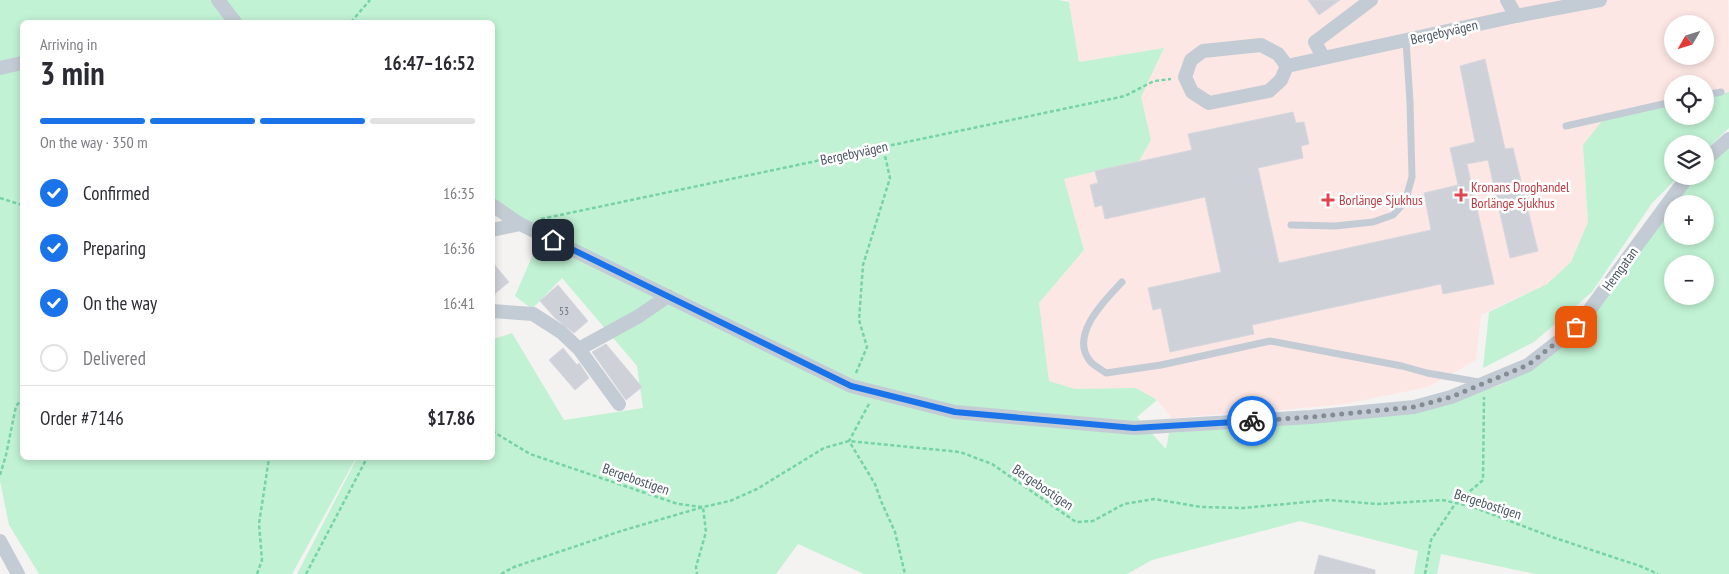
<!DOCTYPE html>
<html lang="en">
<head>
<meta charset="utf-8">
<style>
	:root { --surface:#fff; --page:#f2f2f3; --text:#2b2b33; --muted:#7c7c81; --line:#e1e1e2; --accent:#1a73e8 }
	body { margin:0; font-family:"PT Sans Narrow",sans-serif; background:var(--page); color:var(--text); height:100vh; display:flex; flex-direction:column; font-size:19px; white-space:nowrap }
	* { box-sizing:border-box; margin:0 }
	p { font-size:16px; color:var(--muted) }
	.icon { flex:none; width:28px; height:28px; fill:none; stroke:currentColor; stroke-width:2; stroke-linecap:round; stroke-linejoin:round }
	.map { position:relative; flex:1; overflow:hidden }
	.sheet { position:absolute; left:20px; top:20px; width:475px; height:440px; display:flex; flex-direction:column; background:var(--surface); border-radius:8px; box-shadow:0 2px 8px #0003 }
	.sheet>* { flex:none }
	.needle { width:32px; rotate:231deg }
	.fabs { position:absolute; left:1664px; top:15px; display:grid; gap:10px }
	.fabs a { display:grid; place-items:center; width:50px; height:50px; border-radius:50%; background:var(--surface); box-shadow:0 2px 8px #0003; font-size:25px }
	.pin { position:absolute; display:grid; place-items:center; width:42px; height:42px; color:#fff; margin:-21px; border-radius:10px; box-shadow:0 2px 8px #0006 }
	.courier { position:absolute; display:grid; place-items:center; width:50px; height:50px; margin:-25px; border:4px solid #1a73e8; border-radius:50%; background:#fff; color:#222; box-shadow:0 1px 6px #0007 }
	.summary em { font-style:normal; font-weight:800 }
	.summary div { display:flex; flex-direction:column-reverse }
	.summary { display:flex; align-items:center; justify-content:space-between; height:85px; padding:0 20px }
	h1 { font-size:32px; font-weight:800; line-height:38px }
	.bar { display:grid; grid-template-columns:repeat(4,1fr); gap:8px 5px; align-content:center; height:60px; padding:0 20px }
	.bar i { height:6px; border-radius:4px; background:var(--line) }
	.bar .active { background:var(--accent) }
	.bar p { grid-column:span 4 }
	.line { display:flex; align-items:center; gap:12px; padding:0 20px; border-top:1px solid var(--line) }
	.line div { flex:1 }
	ol { padding:0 20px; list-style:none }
	li { display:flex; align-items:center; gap:15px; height:55px }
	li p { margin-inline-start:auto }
	li .icon { padding:5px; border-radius:50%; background:var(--accent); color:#fff; stroke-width:4 }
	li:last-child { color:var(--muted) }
	li i { width:28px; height:28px; border:2px solid var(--line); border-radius:50% }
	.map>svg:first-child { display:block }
</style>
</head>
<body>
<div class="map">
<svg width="1729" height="574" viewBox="0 0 1729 574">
	<rect width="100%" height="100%" fill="#f5f2f2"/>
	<path fill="#fde7e4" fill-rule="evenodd" d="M1069,0H1728L1729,92L1705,98V84H1672V105L1583,145L1588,222L1571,262L1547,284L1481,315L1476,360L1428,387L1345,404L1292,409L1172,418L1157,400L1136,388L1075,389L1049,381L1039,303L1084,250L1064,179L1139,161L1151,140L1141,97L1164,48L1079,62ZM1672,24H1705V56H1672Z"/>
	<path fill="#c1f2d4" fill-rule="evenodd" d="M0,0H1059L1069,2L1079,62L1164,48L1141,97L1151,140L1139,161L1064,179L1084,250L1039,303L1049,381L1075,389L1136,388L1157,400L1137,417L1166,449L1169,433L1416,412L1500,385L1531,368L1581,329L1672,206V236H1705V204H1674L1695,176H1705V167L1729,147V574H1536L1441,554L1437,574H1414L1418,551L1300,521L1152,560L1127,574H864L798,544L776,574H297L357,458H492L493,339L512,333L564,420L643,408L637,366L562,278L532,309L515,296L543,231L493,198L492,22H22V458H356L292,574H39L9,525L0,481ZM1672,264H1705V296H1672Z
		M1729,92V128L1705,151V144H1672V176H1679L1652,203L1592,292L1534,342L1483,368L1489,312L1547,284L1571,262L1588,222L1583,145L1602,121L1672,105V116H1705V98Z"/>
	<path fill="#ced1d7" stroke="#d6d8de" d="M1308,0H1340L1319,15Z
		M1485,59L1505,149L1513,148L1538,251L1510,258L1488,160L1467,164L1494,284L1443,294L1441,284L1252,325L1254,334L1170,352L1161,308L1153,310L1148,288L1221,272L1205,197L1105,219L1102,205L1095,207L1090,185L1098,183L1095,171L1192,150L1188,134L1293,112L1296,123L1304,122L1309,144L1301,146L1303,158L1258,168L1279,263L1431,230L1424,193L1458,185L1450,148L1475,142L1460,66Z
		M492,262L509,282L492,296Z
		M558,285L588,321L574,333L555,318L540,301Z
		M606,344L642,387L626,400L592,352Z
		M563,348L577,365L579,363L589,378L575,390L549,360Z
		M1319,555L1375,570V574H1314Z"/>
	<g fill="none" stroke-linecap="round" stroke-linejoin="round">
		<path stroke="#76d3a6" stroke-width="2.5" stroke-dasharray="4 2.5" stroke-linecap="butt" d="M351,22L370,0
			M0,198L22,205
			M541,219L1125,96L1154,81L1171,79
			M856,373L867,347L859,320L863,265L890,178L883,147
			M869,404L849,441L875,484L881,501L895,532L905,574
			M492,431L530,454L678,504L703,507L730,501L757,489L824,448L849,441L960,452L992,464L1076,522L1093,521L1124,504L1154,499L1201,507L1243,508L1328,500L1378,504L1442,500L1470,506L1552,537L1640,566L1658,574
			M0,475L6,455L16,406L22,399
			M257,574L262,560L259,524L269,458
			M306,574L367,458
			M501,574L514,567L621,531L703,507L706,532L696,567L697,574
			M1425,574L1431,540L1455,504L1483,480L1484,397"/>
		<path stroke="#c3ccd4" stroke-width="7" d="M1705,95L1721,92
			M1566,126L1672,102
			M1291,225L1335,226L1373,222L1393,215L1405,202L1412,177L1410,102L1406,41
			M1122,282C1105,300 1069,335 1090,361C1094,366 1101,369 1106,373L1161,365L1270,341L1402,366L1427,373L1479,382"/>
		<path stroke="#c3ccd4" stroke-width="14" d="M218,0L235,22
			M1507,0L1516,16
			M1261,45L1278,54L1287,66L1281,80L1269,91L1209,103L1192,92L1185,77L1191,60L1203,51Z
			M1323,57L1315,42L1371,0
			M1287,66L1516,16L1600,0
			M0,68L22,63
			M1705,160L1729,139
			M492,205L520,224L851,386L955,412L1134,428L1311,417L1414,407L1451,397L1528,365L1577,327L1688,176
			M492,230L520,224
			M492,311L533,314L561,332L579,349L619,404
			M579,349L639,316L668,296
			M0,541L18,574"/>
	</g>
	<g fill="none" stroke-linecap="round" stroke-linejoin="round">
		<path stroke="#858c94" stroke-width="5" stroke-dasharray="0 9" d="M1252,421L1311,417L1414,407L1451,397L1528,365L1576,327"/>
		<path stroke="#1a73e8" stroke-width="6" d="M553,240L851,386L955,412L1134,428L1252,421"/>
	</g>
	<g fill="#e0444e" stroke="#fff" stroke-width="2">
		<path d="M1458.5 187.5h5v5h5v5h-5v5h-5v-5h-5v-5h5z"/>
		<path d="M1325.5 192.5h5v5h5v5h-5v5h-5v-5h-5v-5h5z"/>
	</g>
	<g text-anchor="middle" stroke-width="5" stroke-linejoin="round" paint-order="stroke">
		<g font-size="11" fill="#6a747e">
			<text x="564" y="315">53</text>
		</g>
		<g font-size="14" fill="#495561" stroke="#fff">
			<text transform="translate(1444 32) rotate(-13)" y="5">Bergebyvägen</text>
			<text transform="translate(854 153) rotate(-12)" y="5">Bergebyvägen</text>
			<text transform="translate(1620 269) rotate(-54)" y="5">Hemgatan</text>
			<text transform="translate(636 479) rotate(19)" y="5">Bergebostigen</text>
			<text transform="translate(1043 487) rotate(34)" y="5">Bergebostigen</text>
			<text transform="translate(1488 504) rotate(18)" y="5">Bergebostigen</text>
		</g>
		<g font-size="14" fill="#be3a42" stroke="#fff" text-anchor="start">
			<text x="1471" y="192">Kronans Droghandel<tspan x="1471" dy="16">Borlänge Sjukhus</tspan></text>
			<text x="1339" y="205">Borlänge Sjukhus</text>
		</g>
	</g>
</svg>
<div class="fabs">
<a><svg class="needle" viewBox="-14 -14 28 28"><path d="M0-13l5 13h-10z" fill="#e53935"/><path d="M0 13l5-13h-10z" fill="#7c7c81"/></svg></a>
<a><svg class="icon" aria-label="locate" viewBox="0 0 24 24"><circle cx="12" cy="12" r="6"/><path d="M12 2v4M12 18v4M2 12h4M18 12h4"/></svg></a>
<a><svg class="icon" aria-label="layers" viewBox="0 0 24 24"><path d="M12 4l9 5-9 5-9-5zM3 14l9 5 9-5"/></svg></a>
<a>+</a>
<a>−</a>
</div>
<div class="pin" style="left:1576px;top:327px;background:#ea580c"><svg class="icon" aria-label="bag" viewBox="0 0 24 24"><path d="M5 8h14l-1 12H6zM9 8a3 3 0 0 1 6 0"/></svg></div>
<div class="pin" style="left:553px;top:240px;background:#1f2937"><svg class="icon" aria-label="home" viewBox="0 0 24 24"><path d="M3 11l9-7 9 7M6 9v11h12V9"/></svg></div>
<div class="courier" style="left:1252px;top:421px"><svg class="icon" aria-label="bike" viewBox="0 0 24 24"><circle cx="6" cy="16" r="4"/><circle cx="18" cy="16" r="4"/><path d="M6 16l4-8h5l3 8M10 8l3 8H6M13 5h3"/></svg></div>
<section class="sheet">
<div class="summary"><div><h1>3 min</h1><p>Arriving in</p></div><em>16:47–16:52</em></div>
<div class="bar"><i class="active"></i><i class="active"></i><i class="active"></i><i></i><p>On the way · 350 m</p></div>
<ol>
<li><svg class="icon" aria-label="check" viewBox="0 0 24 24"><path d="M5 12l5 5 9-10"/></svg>Confirmed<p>16:35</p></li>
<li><svg class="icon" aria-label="check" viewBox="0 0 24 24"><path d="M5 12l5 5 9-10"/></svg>Preparing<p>16:36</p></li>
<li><svg class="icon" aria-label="check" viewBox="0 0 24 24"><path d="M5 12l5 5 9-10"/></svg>On the way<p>16:41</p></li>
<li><i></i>Delivered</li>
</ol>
<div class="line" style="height:65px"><div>Order #7146</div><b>$17.86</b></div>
</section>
</div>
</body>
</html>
